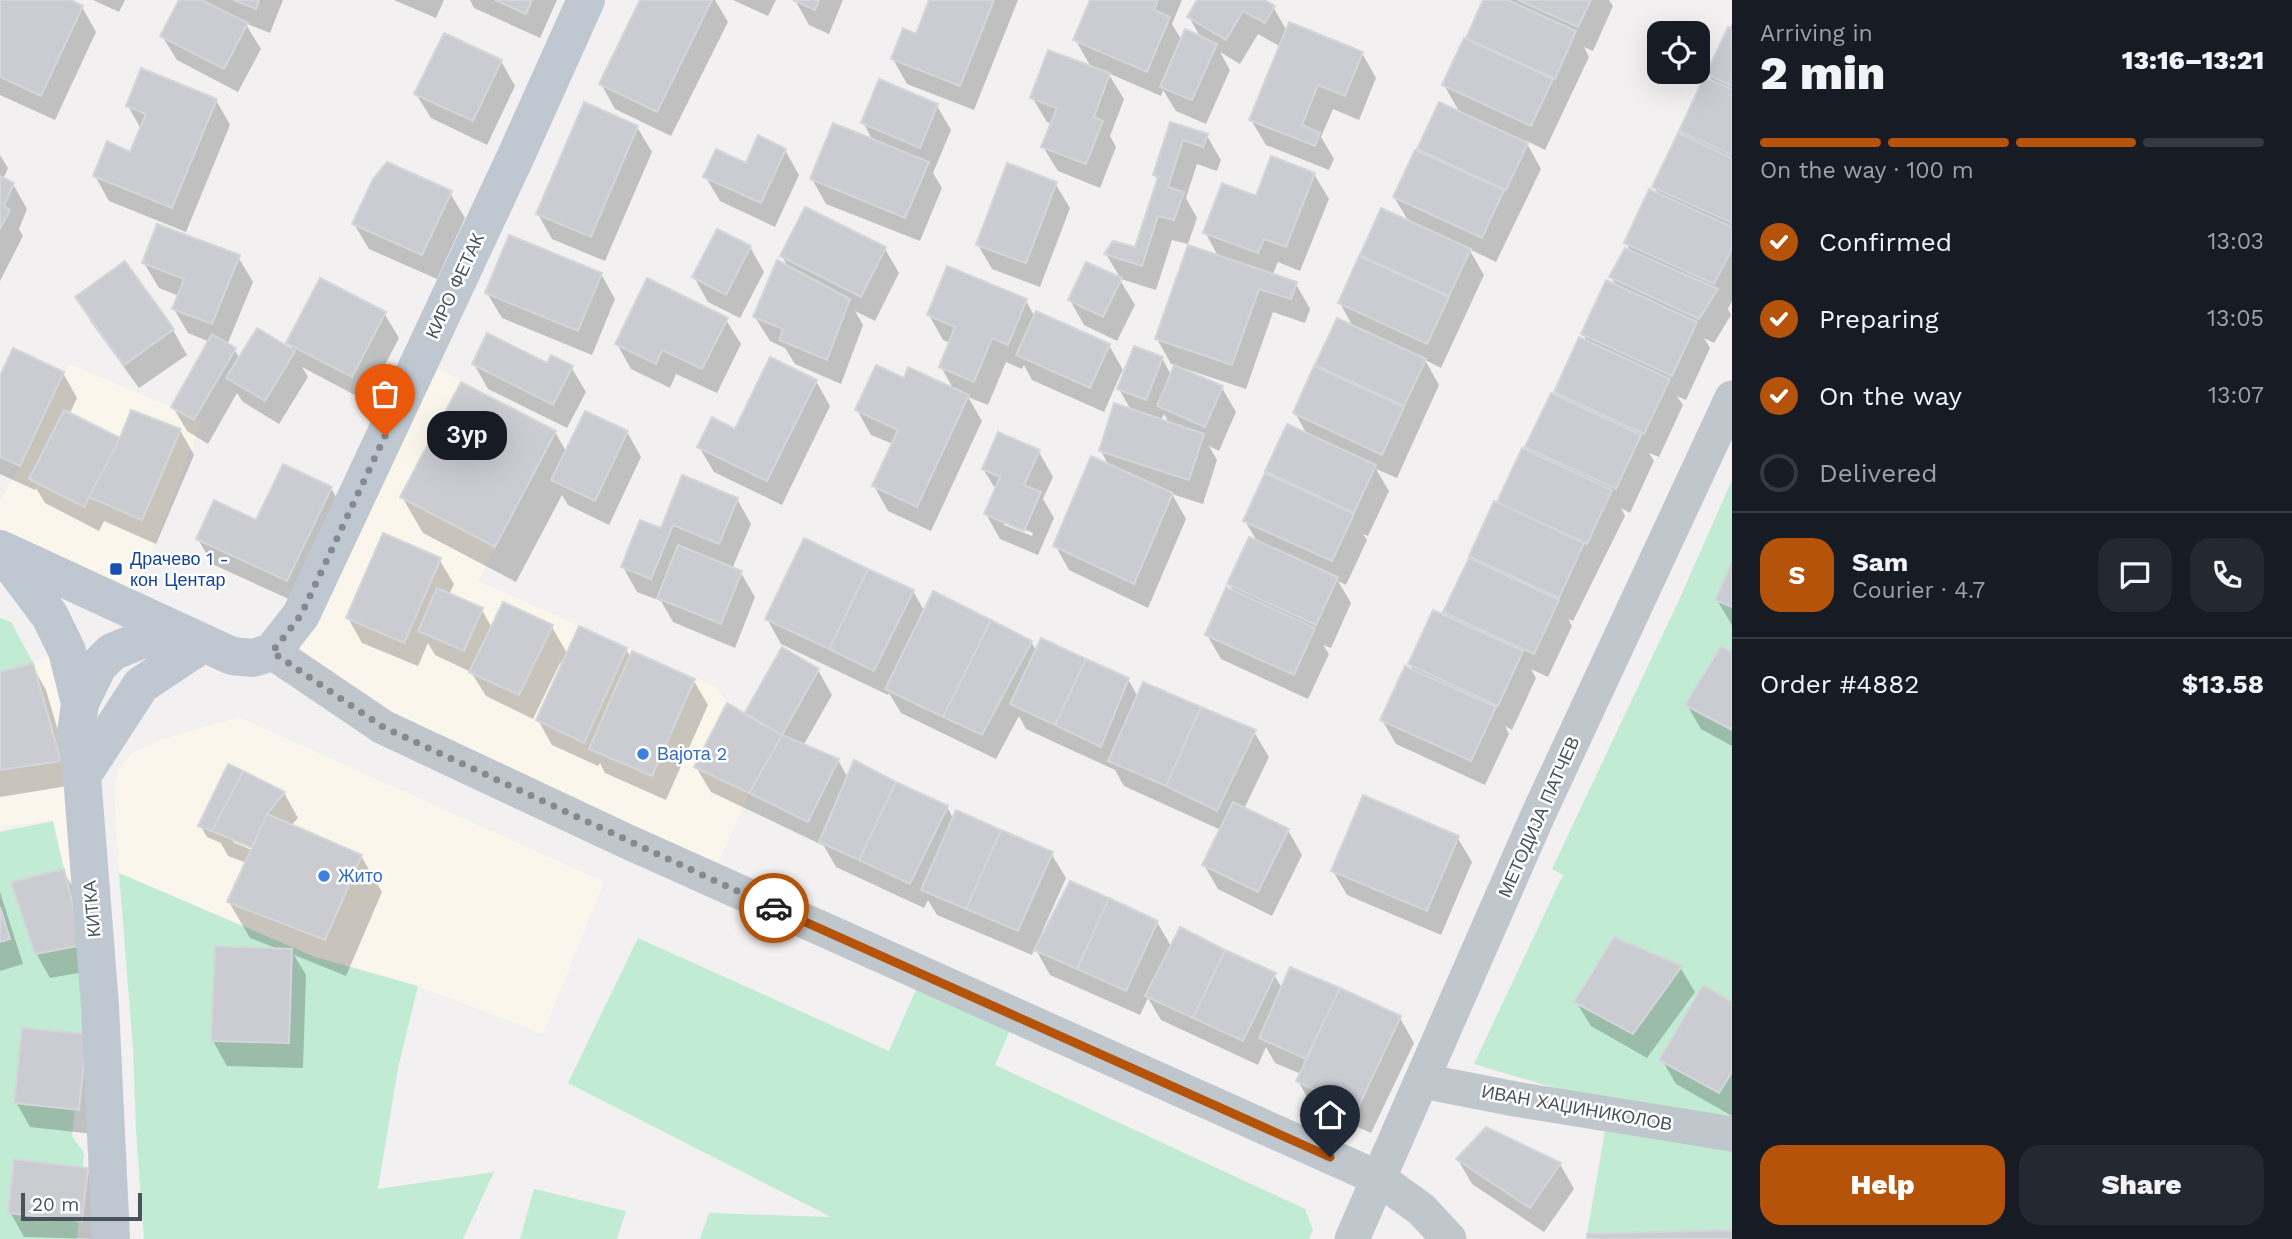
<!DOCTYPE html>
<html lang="en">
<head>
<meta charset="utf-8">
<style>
	:root { --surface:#171b24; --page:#242831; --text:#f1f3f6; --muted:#9ea1a6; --line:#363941; --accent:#b45309 }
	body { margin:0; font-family:"Work Sans",sans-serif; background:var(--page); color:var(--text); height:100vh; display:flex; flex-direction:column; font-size:26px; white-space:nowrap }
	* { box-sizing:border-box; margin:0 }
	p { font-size:23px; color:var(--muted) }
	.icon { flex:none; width:38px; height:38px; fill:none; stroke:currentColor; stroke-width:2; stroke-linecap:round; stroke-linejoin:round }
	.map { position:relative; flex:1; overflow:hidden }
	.details { display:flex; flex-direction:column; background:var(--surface); width:560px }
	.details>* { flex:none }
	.tools { position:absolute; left:1647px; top:21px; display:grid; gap:14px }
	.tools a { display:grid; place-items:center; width:63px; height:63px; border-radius:14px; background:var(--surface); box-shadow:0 7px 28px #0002; font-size:35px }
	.scale { position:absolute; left:21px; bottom:18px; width:121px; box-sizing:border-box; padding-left:7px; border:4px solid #49535b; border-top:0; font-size:19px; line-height:24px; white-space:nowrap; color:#49535b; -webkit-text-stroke:5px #fff; paint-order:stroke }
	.pin { position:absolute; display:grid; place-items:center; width:60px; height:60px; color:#fff; margin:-72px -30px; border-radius:50% 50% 50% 0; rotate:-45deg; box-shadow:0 0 7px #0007 }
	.pin .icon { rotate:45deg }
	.courier { position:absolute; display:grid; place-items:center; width:70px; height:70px; margin:-35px; border:5px solid #b45309; border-radius:50%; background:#fff; color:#222; box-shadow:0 2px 9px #0007 }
	.bubble { position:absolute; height:49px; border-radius:21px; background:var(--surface); box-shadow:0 7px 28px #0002; font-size:23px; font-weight:800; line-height:49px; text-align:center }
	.overview em { font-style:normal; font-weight:800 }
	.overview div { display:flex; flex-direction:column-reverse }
	.overview { display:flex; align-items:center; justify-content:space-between; height:119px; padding:0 28px }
	h1 { font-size:46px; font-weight:800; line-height:52px }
	.bar { display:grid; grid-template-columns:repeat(4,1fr); gap:10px 7px; align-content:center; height:84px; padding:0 28px }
	.bar i { height:9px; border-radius:5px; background:var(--line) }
	.bar .current { background:var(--accent) }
	.bar p { grid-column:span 4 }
	.line { display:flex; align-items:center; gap:18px; padding:0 28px; border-top:2px solid var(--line) }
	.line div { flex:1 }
	.round { display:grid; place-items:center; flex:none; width:74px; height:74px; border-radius:21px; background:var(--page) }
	ol { padding:0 28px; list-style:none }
	li { display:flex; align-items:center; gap:21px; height:77px }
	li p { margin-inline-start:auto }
	li .icon { padding:7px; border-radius:50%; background:var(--accent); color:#fff; stroke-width:4 }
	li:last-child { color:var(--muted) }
	li i { width:38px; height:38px; border:4px solid var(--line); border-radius:50% }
	.button { display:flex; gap:14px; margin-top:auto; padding:14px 28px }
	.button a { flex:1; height:80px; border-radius:21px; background:var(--accent); color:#fff; font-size:28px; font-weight:800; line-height:80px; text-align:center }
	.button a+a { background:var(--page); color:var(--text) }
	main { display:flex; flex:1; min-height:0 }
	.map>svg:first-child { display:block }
</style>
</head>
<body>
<main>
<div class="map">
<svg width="1732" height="1239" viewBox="0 0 1732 1239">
	<rect width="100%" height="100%" fill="#f2f0f0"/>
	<path fill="#fbf6eb" d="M421,359L556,431L478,581L716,687L727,703L782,735L749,793L711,880L272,652Z
		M69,364L171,407L201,422L130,610L0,550V502L20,466Z
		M67,651L83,945L35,954L11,882L64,869L52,821L0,827V672Z
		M239,717L604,882L543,1034L418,986L315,957L119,873L114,788L119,768L132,753L162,739Z"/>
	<path fill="#c2ebd3" d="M1732,480V1230L1587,1234L1608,1114L1622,1108L1474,1064L1563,875L1552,869L1680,598Z
		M0,618L11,622L33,663L0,672Z
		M53,821L64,869L11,883L35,954L83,945L82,1039L72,1136L84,1153L77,1239H0V832Z
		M119,873L315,957L418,986L398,1068L378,1189L494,1172L463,1239H144L136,1131L133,1049Z
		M638,938L889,1051L923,974L1016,1016L995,1065L1305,1209L1313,1230L1309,1239H700L709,1213L831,1217L568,1083Z
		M534,1189L626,1211L617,1239H520Z"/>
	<path fill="#0003" fill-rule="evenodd" d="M0,0H67L82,7L96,32L55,120L0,95Z
		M93,0H125L119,12Z
		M181,0H197L204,4L202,0H283L270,33L245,23L261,49L238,92L177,60L162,36Z
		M394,0H444L436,18Z
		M470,0H557L540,38L474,8Z
		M642,0H715L728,22L671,136L615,109L601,84Z
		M733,0H776L768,16Z
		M795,0H843L829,34L809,25Z
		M931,0H1018L974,110L907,84L893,59L916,36Z
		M1092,0H1182L1172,24L1182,41L1201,38L1189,17L1199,0H1261L1273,7L1287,31L1362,53L1376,78L1359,120L1333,109L1321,137L1334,159L1329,170L1266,145L1251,120L1281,47L1258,34L1240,64L1220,52L1230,70L1206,124L1176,111L1163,90L1161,96L1108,73L1124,99L1110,136L1116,147L1100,188L1058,171L1043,147L1052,124L1047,122L1032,97L1091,67L1075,39Z
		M1485,0H1609L1613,6L1593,51L1584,47L1589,57L1545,150L1525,140L1541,169L1496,262L1469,249L1484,275L1441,368L1425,360L1439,385L1397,478L1376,469L1389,491L1368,536L1363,534L1367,540L1346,585L1338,581L1351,603L1331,648L1323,645L1329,654L1308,699L1221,659L1207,635L1235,593L1229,584L1258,543L1245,521L1271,477L1267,471L1308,436L1295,413L1337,320L1353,327L1340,303L1364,259L1362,255L1409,222L1394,197L1422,155L1419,149L1460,113L1444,85L1471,44L1468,38Z
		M1732,24V301L1728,309L1731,315L1714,343L1704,338L1710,348L1686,400L1677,396L1683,405L1659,457L1649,453L1654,461L1630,513L1621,508L1625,516L1573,621L1568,619L1572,626L1548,677L1531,669L1536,678L1512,730L1505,726L1509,734L1485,785L1396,744L1382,720L1414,672L1410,664L1450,620L1445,612L1475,563L1471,556L1523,450L1532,454L1527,447L1561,400L1556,392L1588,343L1583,334L1617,287L1611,277L1632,253L1626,243L1660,196L1654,187L1686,138L1681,131L1713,83L1708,74Z
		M501,61L515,86L487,145L431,118L416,94Z
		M216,100L230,125L186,232L109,201L95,176L131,154L141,129L128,106Z
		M937,106L951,130L933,173L942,188L920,241L826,204L812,179L873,141L863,122Z
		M1171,124L1207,136L1221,160L1217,171L1197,164L1186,198L1197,218L1188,244L1172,240L1156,290L1121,279L1106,254L1136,250L1158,181L1155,175Z
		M637,127L652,152L605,261L552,239L538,214Z
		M785,150L799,175L775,227L720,201L705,176L747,165Z
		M0,155L8,168L3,179L13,184L27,209L19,229L23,236L0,281Z
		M1314,174L1329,199L1300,271L1278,262L1272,276L1296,284L1310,309L1305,323L1273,312L1246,389L1183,368L1182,370L1222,388L1236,412L1219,451L1209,446L1217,460L1203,504L1172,494L1186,519L1148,608L1069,570L1055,545L1109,466L1101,451L1131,410L1119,389L1162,358L1171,375L1176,365L1171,364L1157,339L1219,258L1205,232L1257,198ZM1164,414L1169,423L1161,420Z
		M1055,183L1070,208L1040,287L992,269L978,245Z
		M450,193L465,218L437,279L369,249L354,224Z
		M750,247L764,272L740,318L708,302L694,277Z
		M885,249L899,273L875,321L855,311L863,325L841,384L795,364L785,348L770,341L755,317L789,269L782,256Z
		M238,257L253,282L227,345L234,349L240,359L257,331L295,353L288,342L384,313L399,338L366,401L302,367L308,377L279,424L243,402L237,393L208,444L187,431L173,407L210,342L188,333L174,309L179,296L159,288L144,263Z
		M601,274L615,299L592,355L502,318L487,293Z
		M1120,280L1135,305L1117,341L1084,325L1070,300Z
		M77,297L173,330L187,355L139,388L91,322Z
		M1026,301L1035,317L1109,345L1124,372L1122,371L1104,412L1032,380L1024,365L1022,369L1006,362L988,405L968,397L982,421L931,531L888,511L874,486L893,444L871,435L857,410L905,381L954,390L941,367L951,343L943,340L929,315Z
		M726,320L741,344L717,393L676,374L670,388L631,369L617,344Z
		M474,364L571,367L586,392L567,428L488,389Z
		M63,373L77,398L69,415L121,441L180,430L194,455L156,544L104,521L99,531L45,503L36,488L35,490L0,474V380Z
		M816,381L830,406L782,505L714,472L699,447L736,431Z
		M555,432L567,453L627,432L641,457L609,525L568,505L562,495L516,582L423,533L402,497Z
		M1039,452L1053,477L1043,499L1054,518L1038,555L1000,539L986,514L996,490L983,469ZM1004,521L1033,533L1032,536L1004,525Z
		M683,478L737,499L751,524L732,569L741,573L755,597L735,648L673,622L661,601L637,592L623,567L662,530Z
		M331,488L345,513L302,605L212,564L198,539L257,522Z
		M439,559L454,584L449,595L482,610L492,628L552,627L568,655L626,649L631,658L694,681L708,705L666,800L605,773L600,763L598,766L552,745L538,720L563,664L560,663L533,719L486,696L471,672L435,655L428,643L418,666L362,643L348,618Z
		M1732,566V625L1717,600Z
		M913,591L925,612L1031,642L1037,652L1128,679L1138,697L1254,732L1269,757L1244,809L1288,830L1302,855L1272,916L1218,889L1204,865L1221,830L1124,786L1115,770L1026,729L1019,716L996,759L901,713L889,693L888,695L781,644L767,619Z
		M1722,648L1732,654V746L1701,729L1687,705Z
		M32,665L46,690L74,785L0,797V673Z
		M818,670L832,695L803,746L838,760L848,778L947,807L954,820L1051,853L1066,878L1041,934L1157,922L1172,948L1274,975L1282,988L1291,969L1400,1018L1414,1043L1371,1133L1312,1106L1298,1081L1301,1074L1275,1063L1266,1047L1258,1065L1161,1020L1148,998L1140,1015L1050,975L1035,948L1032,955L937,915L928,900L924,908L836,867L824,846L711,792L696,767L745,717Z
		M284,793L298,818L291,826L361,856L382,892L346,976L294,955L306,975L303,1068L227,1066L213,1041L281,950L250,938L229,902L247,863L228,856L221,843L207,837L200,825ZM233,838L260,850L259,853L233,842Z
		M1457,837L1472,862L1441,935L1347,895L1333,871Z
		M63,871L78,895L96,970L50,978L36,953Z
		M0,892L23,964L0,971Z
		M1680,967L1695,992L1647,1058L1591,1026L1576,1002Z
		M1703,988L1732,1004V1116L1676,1084L1662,1060Z
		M86,1036L93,1134L30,1127L16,1102Z
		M1458,1160L1560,1164L1574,1189L1544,1232L1472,1184Z
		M87,1170L101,1195L96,1239L24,1237L10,1212Z"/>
	<path fill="#caccd2" stroke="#d4d6da" stroke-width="2" d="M0,0H71L83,6L41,96L0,77Z
		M179,0H201L248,23L224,69L160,36Z
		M233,0H259L256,9Z
		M495,0H532L526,14Z
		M640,0H712L657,112L599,84Z
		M793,0H819L815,10Z
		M929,0H994L960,86L891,59L903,28L916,34Z
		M1090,0H1158L1154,10L1170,17L1147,72L1073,40Z
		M1197,0H1265L1275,6L1265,23L1243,11L1226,40L1187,17Z
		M1483,0H1508L1576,31L1555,79L1466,38Z
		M1518,0H1591L1578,27Z
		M1289,22L1363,52L1345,96L1318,85L1302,125L1320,133L1315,146L1249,120Z
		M1728,27L1732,29V86L1706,74Z
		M1185,29L1217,44L1192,100L1160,87Z
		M444,33L502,60L473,121L414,94Z
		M1464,38L1553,79L1531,126L1442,85Z
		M1048,50L1110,73L1094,117L1103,121L1086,164L1041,147L1057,108L1030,98Z
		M141,68L217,99L172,208L93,176L107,141L130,152L146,114L126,106Z
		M1704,77L1732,89V155L1679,131Z
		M879,79L938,104L920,148L861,123Z
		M584,102L638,126L591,237L536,214Z
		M1439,102L1528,143L1506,190L1417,149Z
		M1170,122L1208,134L1203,147L1183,140L1168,187L1184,192L1174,220L1158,216L1142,266L1104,254L1113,241L1135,247L1158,177L1153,175Z
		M833,123L929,162L905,218L810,179Z
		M1678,133L1732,158V223L1652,187Z
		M758,135L786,149L761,203L703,177L716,149L746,163Z
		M1415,150L1504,190L1482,238L1393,197Z
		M1271,156L1315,173L1286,247L1264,239L1258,253L1203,233L1222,183L1256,196Z
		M387,162L452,191L422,255L352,224L373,179Z
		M1007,163L1057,182L1026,263L976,245Z
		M0,176L14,183L4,206L10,210L0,229Z
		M1649,189L1732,227V249L1714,284L1624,243Z
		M805,207L886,247L861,297L780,256Z
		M1381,208L1471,249L1449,296L1360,255Z
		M157,224L240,255L212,324L172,309L184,279L142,263Z
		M717,229L751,246L726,295L692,277Z
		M509,235L602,273L578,331L485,293Z
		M1188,245L1297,282L1291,299L1259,289L1232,365L1155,339Z
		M1625,248L1718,289L1699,319L1609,277Z
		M1359,256L1449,297L1427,344L1338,303Z
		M777,260L850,299L827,360L779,340L783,329L753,317Z
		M125,261L174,329L124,365L75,297Z
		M1086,262L1122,278L1103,317L1068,300Z
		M947,266L1027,299L1008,345L992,338L974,382L939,367L955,327L927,315Z
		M320,278L386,312L352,377L286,343Z
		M647,278L728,318L702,369L662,350L656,364L615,344Z
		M1606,280L1697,322L1672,376L1581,334Z
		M1036,311L1110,344L1090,388L1016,355Z
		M1337,318L1426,359L1404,406L1315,365Z
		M257,328L295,351L265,401L226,378Z
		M487,333L547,363L551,355L573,366L553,405L472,364Z
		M212,334L236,348L194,420L171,407Z
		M1579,337L1670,379L1644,434L1554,392Z
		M1134,346L1163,357L1146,400L1117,389Z
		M13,348L64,372L20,466L0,457V376Z
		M770,357L817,380L767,481L697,447L712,417L735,429Z
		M876,365L904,378L908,367L969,395L917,507L872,486L898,430L855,410Z
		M1174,365L1223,386L1205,427L1157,406Z
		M1314,366L1404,407L1382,455L1293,413Z
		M461,382L556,431L495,547L400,497Z
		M1551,393L1641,435L1616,489L1525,447Z
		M1114,403L1204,434L1189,480L1099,451Z
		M64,410L120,438L84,507L29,479Z
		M131,410L181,429L142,520L89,497L120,438Z
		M585,411L628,431L595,501L551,480Z
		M1287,424L1376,465L1354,513L1265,471Z
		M998,432L1040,450L1024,485L1041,492L1024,531L984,514L1000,477L982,469Z
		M1522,448L1612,490L1587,544L1497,502Z
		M1091,456L1173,493L1134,584L1053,546Z
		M283,464L332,487L287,581L196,539L214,500L256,520Z
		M1265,473L1354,514L1332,561L1243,521Z
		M682,475L738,498L719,544L673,525L651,579L621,567L640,520L661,528Z
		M1494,501L1584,543L1559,598L1469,556Z
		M383,533L441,558L404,643L346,618Z
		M1249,537L1338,577L1316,625L1227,584Z
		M804,538L868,569L829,649L765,619Z
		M678,545L742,571L721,624L657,598Z
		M1469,558L1559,600L1534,654L1443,612Z
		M1732,562V607L1715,600Z
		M868,569L914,590L874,671L829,649Z
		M1226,587L1315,628L1294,675L1205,635Z
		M437,588L483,608L464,651L418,631Z
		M933,591L991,620L943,717L885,689Z
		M503,602L553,625L519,695L469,672Z
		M1433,610L1523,651L1498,706L1408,664Z
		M991,620L1032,641L982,735L943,717Z
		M579,626L627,648L584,743L536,720Z
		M1041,638L1086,659L1055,725L1010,704Z
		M1721,646L1732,652V730L1685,705Z
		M782,647L819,669L782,735L744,714Z
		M632,651L695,679L652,776L589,749Z
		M1086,659L1129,678L1101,747L1055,725Z
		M33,663L61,761L0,770V672Z
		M1405,666L1496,707L1471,761L1380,720Z
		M1143,682L1201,707L1166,786L1108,761Z
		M727,703L782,735L749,793L694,767Z
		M1201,707L1256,730L1217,811L1166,786Z
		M782,735L839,759L808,822L749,793Z
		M854,760L896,782L859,860L819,842Z
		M228,764L243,771L212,831L198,826Z
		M243,771L285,792L267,814L252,848L212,831Z
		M896,782L948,806L910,884L859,860Z
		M1363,795L1459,836L1427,911L1331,871Z
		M1233,802L1289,829L1258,892L1202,865Z
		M956,810L1001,830L966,909L921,890Z
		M267,814L362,855L325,940L227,902Z
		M1001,830L1053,852L1018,931L966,909Z
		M64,869L83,945L35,954L11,882Z
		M1070,881L1109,898L1077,969L1034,950Z
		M1109,898L1158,921L1126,991L1077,969Z
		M0,907L10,939L0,942Z
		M1180,927L1225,950L1193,1018L1145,996Z
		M1614,937L1682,966L1633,1034L1574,1002Z
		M215,946L292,949L289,1043L211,1041Z
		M1225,950L1276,973L1243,1041L1193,1018Z
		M1290,967L1340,988L1306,1059L1259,1038Z
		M1703,985L1732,1002V1072L1719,1093L1659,1060Z
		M1340,988L1401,1016L1357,1110L1296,1081Z
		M22,1028L87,1034L79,1110L14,1103Z
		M1486,1127L1561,1163L1530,1208L1456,1159Z
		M14,1159L88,1168L82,1221L8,1213Z
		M1732,1230V1239H1587V1234Z"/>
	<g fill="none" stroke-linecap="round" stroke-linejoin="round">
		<path stroke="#bfc7cd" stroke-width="35" d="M272,652L383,727L626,841L1378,1178L1421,1209L1449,1239
			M1423,1081L1515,1099L1732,1134
			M1352,1239L1538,815L1732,398"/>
		<path stroke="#bfc8d1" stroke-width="38" d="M0,549L232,656L253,658L272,652L301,615L515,158L586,0
			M4,555L50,616L67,651L80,703
			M82,776L141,685L204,643
			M111,1239L100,1006L82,776L76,734L80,703L98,666L112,652L170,628"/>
	</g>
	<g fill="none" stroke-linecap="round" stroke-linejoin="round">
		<path stroke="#848a8f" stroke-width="7" stroke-dasharray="0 12.6" d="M385,436L301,615L272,652L383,727L774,908"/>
		<path stroke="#b45309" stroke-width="9" d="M774,908L1330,1157"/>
	</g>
	<rect fill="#1a4fb4" stroke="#fff" stroke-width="2.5" x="109" y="562" width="14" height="14" rx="3.5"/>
	<g fill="#3f7fe0" stroke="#fff" stroke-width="2.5">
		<circle cx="643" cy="754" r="7"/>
		<circle cx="324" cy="876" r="7"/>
	</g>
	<g text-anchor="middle" stroke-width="5" stroke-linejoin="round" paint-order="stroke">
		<g font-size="18" fill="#49535b" stroke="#fff">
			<text transform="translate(455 286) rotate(-65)" y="6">КИРО ФЕТАК</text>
			<text transform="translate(1539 817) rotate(-66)" y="6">МЕТОДИЈА ПАТЧЕВ</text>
			<text transform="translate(92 909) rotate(-95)" y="6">КИТКА</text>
			<text transform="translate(1577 1108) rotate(10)" y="6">ИВАН ХАЏИНИКОЛОВ</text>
		</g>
		<g font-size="18" fill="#164399" stroke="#fff" text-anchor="start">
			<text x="130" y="565">Драчево 1 -<tspan x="130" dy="21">кон Центар</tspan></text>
		</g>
		<g font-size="18" fill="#366cbe" stroke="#fff" text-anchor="start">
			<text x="657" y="760">Вајота 2</text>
			<text x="338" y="882">Жито</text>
		</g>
	</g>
</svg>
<div class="tools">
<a><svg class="icon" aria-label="locate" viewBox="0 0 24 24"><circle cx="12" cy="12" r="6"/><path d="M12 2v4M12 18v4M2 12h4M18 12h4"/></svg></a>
</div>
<div class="scale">20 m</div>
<div class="pin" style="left:385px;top:436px;background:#ea580c"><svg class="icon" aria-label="bag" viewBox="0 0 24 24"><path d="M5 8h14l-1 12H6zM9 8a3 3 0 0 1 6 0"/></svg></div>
<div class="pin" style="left:1330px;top:1157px;background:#1f2937"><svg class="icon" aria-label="home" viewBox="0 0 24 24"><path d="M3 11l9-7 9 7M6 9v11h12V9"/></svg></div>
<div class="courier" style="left:774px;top:908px"><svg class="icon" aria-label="car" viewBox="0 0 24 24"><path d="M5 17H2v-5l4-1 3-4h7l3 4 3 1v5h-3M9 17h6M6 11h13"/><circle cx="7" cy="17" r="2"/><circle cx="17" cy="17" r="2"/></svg></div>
<div class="bubble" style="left:427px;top:411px;width:80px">Зур</div>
</div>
<section class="details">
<div class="overview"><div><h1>2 min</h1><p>Arriving in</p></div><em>13:16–13:21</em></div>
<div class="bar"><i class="current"></i><i class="current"></i><i class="current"></i><i></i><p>On the way · 100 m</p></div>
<ol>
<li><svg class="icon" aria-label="check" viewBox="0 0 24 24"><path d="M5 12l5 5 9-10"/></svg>Confirmed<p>13:03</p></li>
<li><svg class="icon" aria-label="check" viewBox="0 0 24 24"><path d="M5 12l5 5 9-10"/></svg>Preparing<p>13:05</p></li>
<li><svg class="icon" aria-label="check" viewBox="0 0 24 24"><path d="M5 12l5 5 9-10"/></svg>On the way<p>13:07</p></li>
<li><i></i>Delivered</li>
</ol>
<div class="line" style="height:126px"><b class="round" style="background:var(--accent);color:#fff">S</b><div><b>Sam</b><p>Courier · 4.7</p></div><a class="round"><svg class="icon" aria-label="chat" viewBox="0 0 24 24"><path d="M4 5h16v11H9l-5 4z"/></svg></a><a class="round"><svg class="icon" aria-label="phone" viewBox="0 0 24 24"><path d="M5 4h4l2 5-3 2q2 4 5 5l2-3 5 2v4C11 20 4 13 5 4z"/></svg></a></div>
<div class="line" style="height:91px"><div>Order #4882</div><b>$13.58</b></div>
<div class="button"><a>Help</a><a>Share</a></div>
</section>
</main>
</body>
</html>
